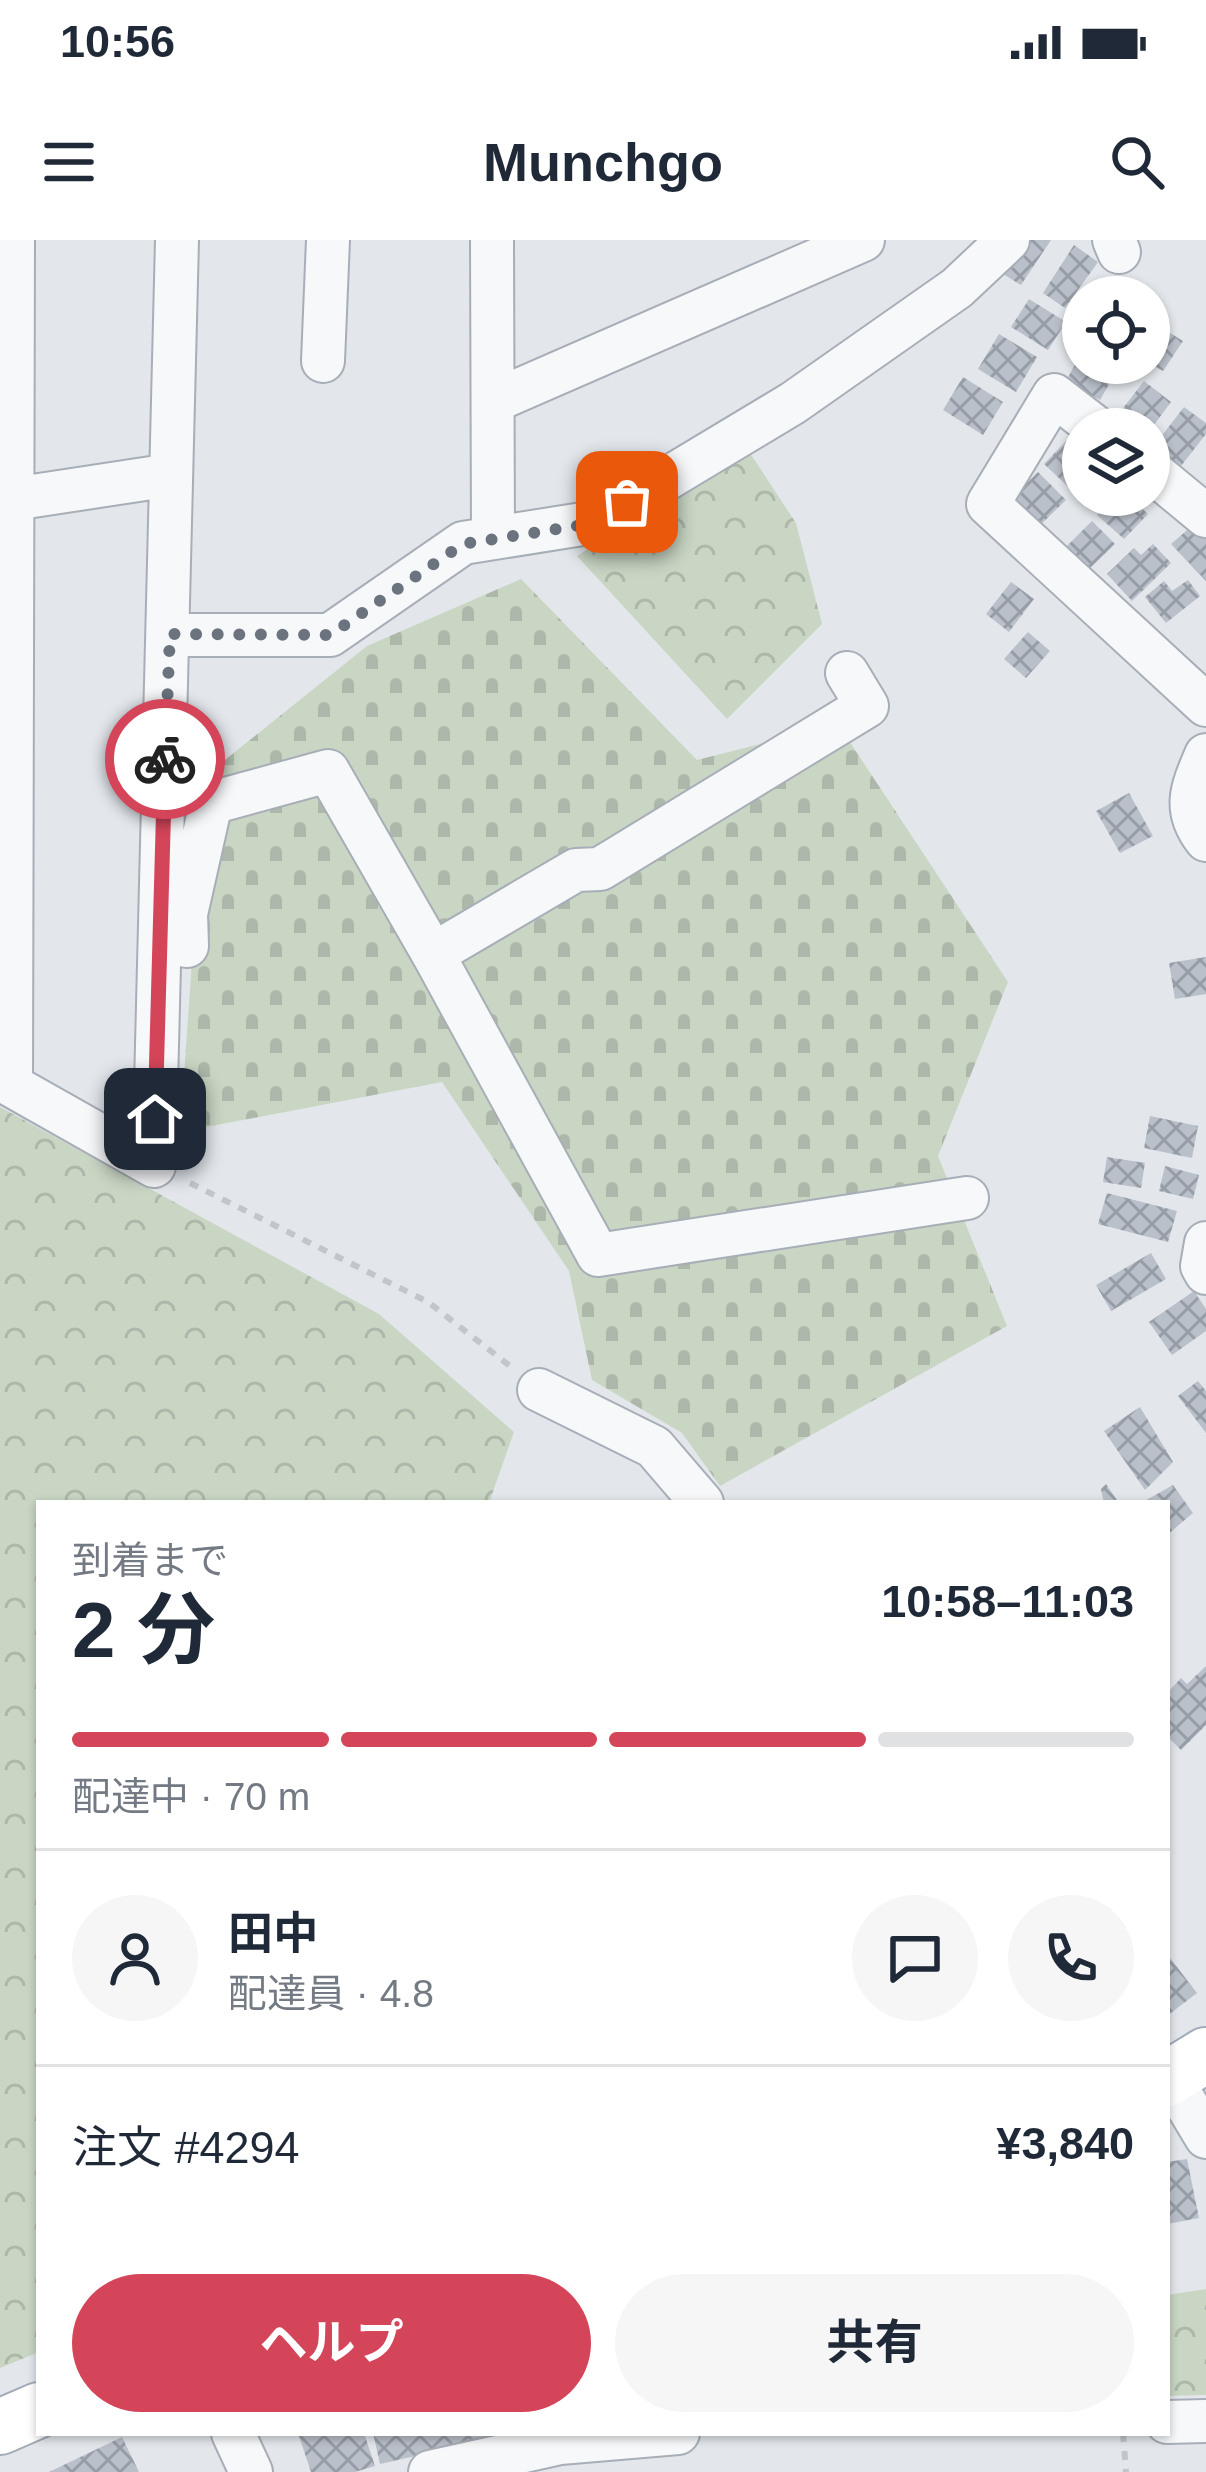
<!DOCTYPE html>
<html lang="ja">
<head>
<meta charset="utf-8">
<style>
	:root { --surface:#fff; --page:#f6f6f7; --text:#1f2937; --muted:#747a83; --line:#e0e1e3; --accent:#d4455a }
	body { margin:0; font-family:Helvetica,"Noto Sans JP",sans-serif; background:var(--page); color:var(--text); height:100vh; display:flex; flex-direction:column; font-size:45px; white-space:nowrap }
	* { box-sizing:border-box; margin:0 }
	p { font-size:39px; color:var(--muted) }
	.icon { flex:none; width:66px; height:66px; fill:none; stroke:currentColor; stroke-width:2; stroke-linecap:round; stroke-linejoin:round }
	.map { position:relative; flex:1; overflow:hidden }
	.drawer { position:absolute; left:36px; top:1260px; width:1134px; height:936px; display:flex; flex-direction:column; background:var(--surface); border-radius:0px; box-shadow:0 3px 9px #0004 }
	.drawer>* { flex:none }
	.tools { position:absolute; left:1062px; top:36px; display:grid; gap:24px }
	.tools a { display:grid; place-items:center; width:108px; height:108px; border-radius:50%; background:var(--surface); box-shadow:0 3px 9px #0004; font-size:60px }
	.pin { position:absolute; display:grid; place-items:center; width:102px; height:102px; color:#fff; margin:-51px; border-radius:24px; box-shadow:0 6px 18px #0006 }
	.courier { position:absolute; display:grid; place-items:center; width:120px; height:120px; margin:-60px; border:9px solid #d4455a; border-radius:50%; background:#fff; color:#222; box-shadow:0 3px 15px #0007 }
	.head em { font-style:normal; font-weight:700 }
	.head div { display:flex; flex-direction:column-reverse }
	.head { display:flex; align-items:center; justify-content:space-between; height:204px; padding:0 36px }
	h1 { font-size:78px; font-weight:700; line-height:90px }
	.bar { display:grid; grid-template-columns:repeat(4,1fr); gap:18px 12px; align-content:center; height:144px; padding:0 36px }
	.bar i { height:15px; border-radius:9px; background:var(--line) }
	.bar .active { background:var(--accent) }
	.bar p { grid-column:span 4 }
	.line { display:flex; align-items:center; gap:30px; padding:0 36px; border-top:3px solid var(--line) }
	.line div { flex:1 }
	.round { display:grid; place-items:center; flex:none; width:126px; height:126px; border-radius:63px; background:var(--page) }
	.button { display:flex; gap:24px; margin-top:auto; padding:24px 36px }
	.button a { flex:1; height:138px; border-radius:72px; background:var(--accent); color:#fff; font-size:48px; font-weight:700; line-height:138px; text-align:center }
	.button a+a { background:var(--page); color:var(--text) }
	.status { display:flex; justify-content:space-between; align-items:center; height:84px; padding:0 60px; background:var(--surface); direction:ltr }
	.status svg { height:33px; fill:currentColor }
	header { display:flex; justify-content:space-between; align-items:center; height:156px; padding:0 36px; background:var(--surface); font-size:54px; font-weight:700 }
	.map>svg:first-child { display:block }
</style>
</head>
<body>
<div class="status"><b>10:56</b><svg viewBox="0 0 49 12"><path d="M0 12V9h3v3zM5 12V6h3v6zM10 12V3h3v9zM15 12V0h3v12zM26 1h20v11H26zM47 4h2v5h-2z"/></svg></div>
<header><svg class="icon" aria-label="menu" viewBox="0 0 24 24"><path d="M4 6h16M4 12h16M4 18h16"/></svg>Munchgo<svg class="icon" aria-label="search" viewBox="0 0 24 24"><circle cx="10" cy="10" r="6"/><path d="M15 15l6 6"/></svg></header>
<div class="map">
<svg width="1206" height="2232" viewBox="0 0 1206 2232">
	<defs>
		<pattern id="forest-crowns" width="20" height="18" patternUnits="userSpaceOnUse" patternTransform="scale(3)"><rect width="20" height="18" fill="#c9d6c4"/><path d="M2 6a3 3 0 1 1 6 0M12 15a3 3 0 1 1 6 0" fill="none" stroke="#adb8aa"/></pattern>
		<pattern id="cemetery-stones" width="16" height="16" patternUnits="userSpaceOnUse" patternTransform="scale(3)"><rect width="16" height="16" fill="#c9d6c4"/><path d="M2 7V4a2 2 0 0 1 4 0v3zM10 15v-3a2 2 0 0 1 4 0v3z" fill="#adb8aa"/></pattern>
		<pattern id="building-cross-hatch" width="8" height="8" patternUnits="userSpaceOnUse" patternTransform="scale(3)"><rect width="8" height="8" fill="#bac0ca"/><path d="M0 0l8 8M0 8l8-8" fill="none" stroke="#979da6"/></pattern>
	</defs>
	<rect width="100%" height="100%" fill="#e3e7ec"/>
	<path fill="url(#forest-crowns)" d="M746,207L796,283L822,384L727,479L577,316Z
		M0,867L379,1074L514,1192L489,1263H39V2112L0,2128Z
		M1206,2049V2155L1167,2156V2055Z"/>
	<path fill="url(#cemetery-stones)" d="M521,339L697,520L838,484L1008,742L938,916L1007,1086L720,1246L682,1193L592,1140L569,1031L442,842L180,892L205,536L367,406Z"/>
	<path fill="url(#building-cross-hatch)" d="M1021,0H1051L1021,45L1000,32Z
		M1074,5L1098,22L1065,68L1043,53Z
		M1029,59L1066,82L1048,110L1011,87Z
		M1151,81L1183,101L1163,131L1149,123Z
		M999,94L1037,117L1016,152L978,129Z
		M1076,123L1087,129L1091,123H1121L1100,160L1066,141Z
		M963,137L1003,162L983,195L943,170Z
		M1144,141L1171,162L1151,189H1134L1117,176Z
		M1184,167L1206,183V194L1181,226L1154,206Z
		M1068,199L1083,214V242L1074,252L1044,224Z
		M1038,232L1066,260L1032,293L1005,265Z
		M1116,255H1128L1148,274L1124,299L1097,275Z
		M1092,281L1115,304L1090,328L1067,306Z
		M1193,285L1206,299V341L1171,304Z
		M1153,304L1171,323L1132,361L1107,334L1134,308L1141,315Z
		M1188,340L1200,356L1166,383L1145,357L1164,341L1172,351Z
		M1011,342L1034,359L1009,392L986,374Z
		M1028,392L1050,411L1026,438L1004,419Z
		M1129,553L1153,596L1120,613L1096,571Z
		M1206,717V754L1175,759L1169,723Z
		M1150,876L1198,886L1192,918L1144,908Z
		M1107,917L1145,923L1141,948L1103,942Z
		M1165,926L1199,935L1193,959L1159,951Z
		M1107,953L1177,971L1168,1002L1098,984Z
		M1151,1013L1166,1039L1111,1071L1096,1045Z
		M1194,1051L1206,1069V1091L1172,1115L1149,1082Z
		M1198,1141L1206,1151V1193L1178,1156Z
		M1140,1167L1173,1222L1145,1250L1104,1191Z
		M1106,1244L1119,1263H1104L1101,1249Z
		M1173,1245L1193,1273L1167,1295V1263H1141Z
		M1206,1426V1485L1181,1510L1167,1496V1453L1181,1438L1187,1444Z
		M1167,1714L1197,1753L1167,1776Z
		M1187,1919L1199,1978L1167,1984V1922Z
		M298,2193H364L375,2226L355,2232H311Z
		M373,2193H508V2195L380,2224Z
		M122,2197L139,2232H49Z"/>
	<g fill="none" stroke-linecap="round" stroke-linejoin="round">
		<g stroke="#a8aeb7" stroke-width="46">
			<path id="minor" d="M492,0L493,298
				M1114,0L1119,12
				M323,121L328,0
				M494,161L863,0
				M1098,189L1054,155L988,264L1206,465
				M1149,229L1206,276
				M0,261L171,235
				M170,395H330L463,303L595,282L793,163L957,48L1008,0
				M1206,515C1192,548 1182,569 1206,600
				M187,706L186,674L211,563L328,531L433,714L576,630L600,629L867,466L847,433
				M433,714L598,1015L967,958
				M0,839L154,926L177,0
				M11,845L13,0
				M1206,1003L1202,1026L1206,1033
				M539,1150L654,1207L702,1263
				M1167,1832L1206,1897
				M1167,2182L1206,2181
				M233,2193L251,2232
				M430,2232L560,2203L678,2193"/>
		</g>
		<g stroke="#a2abb8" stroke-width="58">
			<path id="major" d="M1167,1839L1206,1815
				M0,2187L39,2170"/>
		</g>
		<path stroke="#c2c5cb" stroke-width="6" stroke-dasharray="9 9" stroke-linecap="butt" d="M190,943L428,1062L510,1126
			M1123,2193L1126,2232"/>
		<use href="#minor" stroke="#f7f8fa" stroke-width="42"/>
		<use href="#major" stroke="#fff" stroke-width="54"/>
	</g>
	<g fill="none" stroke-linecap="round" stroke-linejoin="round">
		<path stroke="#6b737f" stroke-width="12" stroke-dasharray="0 21.6" d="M165,519L170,394L330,395L463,304L595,283L627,262"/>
		<path stroke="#d4455a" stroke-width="15" d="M155,879L165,519"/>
	</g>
</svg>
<div class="tools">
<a><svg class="icon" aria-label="locate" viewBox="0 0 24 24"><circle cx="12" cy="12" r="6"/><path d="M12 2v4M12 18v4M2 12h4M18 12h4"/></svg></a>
<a><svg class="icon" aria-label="layers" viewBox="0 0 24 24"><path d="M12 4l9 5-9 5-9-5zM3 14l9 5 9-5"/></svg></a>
</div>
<div class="pin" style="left:627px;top:262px;background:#ea580c"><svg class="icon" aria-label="bag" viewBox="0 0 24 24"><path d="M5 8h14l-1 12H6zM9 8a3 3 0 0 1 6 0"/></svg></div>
<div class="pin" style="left:155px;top:879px;background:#1f2937"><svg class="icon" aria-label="home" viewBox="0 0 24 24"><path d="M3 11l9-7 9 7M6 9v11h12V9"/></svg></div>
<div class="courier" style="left:165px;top:519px"><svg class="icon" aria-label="bike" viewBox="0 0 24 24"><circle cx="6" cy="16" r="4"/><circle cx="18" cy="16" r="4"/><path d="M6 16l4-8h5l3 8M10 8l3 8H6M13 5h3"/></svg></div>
<section class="drawer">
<div class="head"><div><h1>2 分</h1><p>到着まで</p></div><em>10:58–11:03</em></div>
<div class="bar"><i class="active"></i><i class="active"></i><i class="active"></i><i></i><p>配達中 · 70 m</p></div>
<div class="line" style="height:216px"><a class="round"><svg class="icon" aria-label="person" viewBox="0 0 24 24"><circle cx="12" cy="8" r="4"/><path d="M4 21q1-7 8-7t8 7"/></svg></a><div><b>田中</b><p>配達員 · 4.8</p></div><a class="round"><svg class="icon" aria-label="chat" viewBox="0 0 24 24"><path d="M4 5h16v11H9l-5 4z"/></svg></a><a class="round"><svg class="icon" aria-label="phone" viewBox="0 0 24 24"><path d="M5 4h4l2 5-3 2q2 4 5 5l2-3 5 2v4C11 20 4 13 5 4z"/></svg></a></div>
<div class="line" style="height:156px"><div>注文 #4294</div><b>¥3,840</b></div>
<div class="button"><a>ヘルプ</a><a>共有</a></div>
</section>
</div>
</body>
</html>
